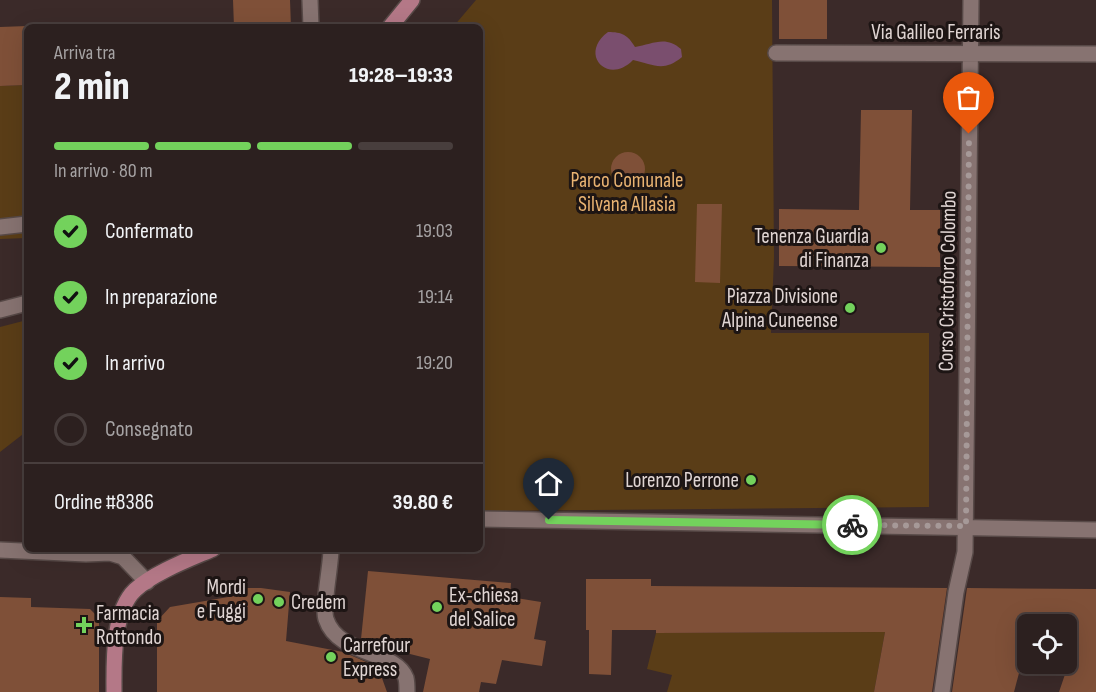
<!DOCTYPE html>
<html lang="it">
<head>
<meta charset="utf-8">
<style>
	:root { --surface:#2c201f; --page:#342828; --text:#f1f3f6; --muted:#a6a3a4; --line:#483e3d; --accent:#73d25c }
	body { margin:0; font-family:"Sofia Sans Condensed",sans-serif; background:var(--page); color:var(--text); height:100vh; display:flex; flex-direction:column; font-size:22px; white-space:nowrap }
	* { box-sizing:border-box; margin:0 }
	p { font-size:20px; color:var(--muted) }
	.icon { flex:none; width:33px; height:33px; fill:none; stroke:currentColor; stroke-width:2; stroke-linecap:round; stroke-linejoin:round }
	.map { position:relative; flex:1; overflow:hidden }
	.details { position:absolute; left:24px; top:24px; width:459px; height:528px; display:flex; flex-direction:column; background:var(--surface); border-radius:9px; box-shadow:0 6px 24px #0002,0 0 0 2px var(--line) }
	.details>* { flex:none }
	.controls { position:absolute; left:1017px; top:614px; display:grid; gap:12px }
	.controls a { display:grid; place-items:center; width:60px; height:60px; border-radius:9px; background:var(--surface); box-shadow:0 6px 24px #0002,0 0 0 2px var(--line); font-size:30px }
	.pin { position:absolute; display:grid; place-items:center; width:51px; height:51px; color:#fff; margin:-62px -26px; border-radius:50% 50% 50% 0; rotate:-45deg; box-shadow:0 0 6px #0007 }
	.pin .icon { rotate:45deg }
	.courier { position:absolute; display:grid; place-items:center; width:60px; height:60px; margin:-30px; border:4px solid #73d25c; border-radius:50%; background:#fff; color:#222; box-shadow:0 2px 8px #0007 }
	.head em { font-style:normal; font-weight:800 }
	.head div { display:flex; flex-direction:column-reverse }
	.head { display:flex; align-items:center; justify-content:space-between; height:102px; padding:0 30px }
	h1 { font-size:39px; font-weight:800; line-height:45px }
	.bar { display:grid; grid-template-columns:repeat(4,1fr); gap:9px 6px; align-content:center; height:72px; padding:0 30px }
	.bar i { height:8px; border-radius:4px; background:var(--line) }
	.bar .current { background:var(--accent) }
	.bar p { grid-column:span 4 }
	.line { display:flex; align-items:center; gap:15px; padding:0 30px; border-top:2px solid var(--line) }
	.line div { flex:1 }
	ol { padding:0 30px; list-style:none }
	li { display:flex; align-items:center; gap:18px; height:66px }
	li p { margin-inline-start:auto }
	li .icon { padding:6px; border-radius:50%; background:var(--accent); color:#111; stroke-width:4 }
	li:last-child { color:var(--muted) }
	li i { width:33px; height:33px; border:3px solid var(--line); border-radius:50% }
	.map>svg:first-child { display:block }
</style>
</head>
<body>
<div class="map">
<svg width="1096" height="692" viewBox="0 0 1096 692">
	<rect width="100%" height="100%" fill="#3b2a29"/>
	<path fill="#5a3d17" d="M476,0H772L774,257L771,333H929V507L480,511V27H453Z
		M27,85V238L0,239V86Z
		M27,320V431L0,452V327Z
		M885,632L874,692H667L672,675L647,669L656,633Z"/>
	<path fill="#7a4e6e" d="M608,32C622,32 628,35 635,47C652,44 666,35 681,49L682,57C663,73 653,64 633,60C608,86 578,54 608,32Z"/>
	<path fill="#7f5038" d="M233,0H290L291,27H234Z
		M779,0H827V39H779Z
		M27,26V85L0,86V27Z
		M861,110H912L910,210H940V267L779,266V209L859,210Z
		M611 169a17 17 0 1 1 34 0a17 17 0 1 1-34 0Z
		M697,204H722L720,283L695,282Z
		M368,571L511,583L510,597L541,602L534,639L546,641L542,666L502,660L496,684L481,682L479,692H423L430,659L378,646L361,639Z
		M586,579H651V586L947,588L932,692H874L885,632L656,633V630H612L611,675L589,674V630H586Z
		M234,588H261L290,592L286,641L343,652L378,667L387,692H157V621L170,607L234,596Z
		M967,588L1096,589V692H1059L1076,642L1066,643V624H1028V643H1025L1024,654L1014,692H952Z
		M0,597L31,598V607L90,609L99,618V692H0Z"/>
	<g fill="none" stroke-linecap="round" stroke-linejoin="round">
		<g stroke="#574947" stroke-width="18">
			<path id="minor" d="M310,0L311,27
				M776,53L1096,54
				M0,227L27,224
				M0,310L27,303
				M480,519L1096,530
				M331,549C331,565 322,608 326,619C338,656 396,650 406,678C407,682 407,688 407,692
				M0,550L86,554L110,553L123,557L147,582
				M942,692L956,592L965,552L971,0"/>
		</g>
		<g stroke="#574947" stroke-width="18">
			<path id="major" d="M390,27L412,0
				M114,692C114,663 112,612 135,590C153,573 190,559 213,549"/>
		</g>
		<use href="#minor" stroke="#877371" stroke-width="15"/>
		<use href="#major" stroke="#b47887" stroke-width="15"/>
	</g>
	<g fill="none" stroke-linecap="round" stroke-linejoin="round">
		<path stroke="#a69998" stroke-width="6" stroke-dasharray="0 10.8" d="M852,525L966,526L969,134"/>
		<path stroke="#73d25c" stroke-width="8" d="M549,520L852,525"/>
	</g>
	<g fill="#73d25c" stroke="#1d1514" stroke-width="2">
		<circle cx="881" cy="248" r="6"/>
		<circle cx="850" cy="308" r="6"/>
		<circle cx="751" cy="480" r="6"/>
		<circle cx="258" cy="599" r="6"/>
		<circle cx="279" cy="602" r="6"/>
		<circle cx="437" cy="607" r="6"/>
		<path d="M81 616h6v6h6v6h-6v6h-6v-6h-6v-6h6z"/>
		<circle cx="331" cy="657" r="6"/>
	</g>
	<g text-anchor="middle" stroke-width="6" stroke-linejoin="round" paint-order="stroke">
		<g font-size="21" fill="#e0d5d3" stroke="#1d1514">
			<text x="936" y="39">Via Galileo Ferraris</text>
			<text transform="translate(947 281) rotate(-89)" y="7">Corso Cristoforo Colombo</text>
		</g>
		<g font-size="21" fill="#e9b372" stroke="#1d1514">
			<text x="627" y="187">Parco Comunale<tspan x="627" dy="24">Silvana Allasia</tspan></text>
		</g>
		<g font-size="21" fill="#e0d5d3" stroke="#1d1514" text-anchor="end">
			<text x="869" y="243">Tenenza Guardia<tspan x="869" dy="24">di Finanza</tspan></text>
			<text x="838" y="303">Piazza Divisione<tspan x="838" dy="24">Alpina Cuneense</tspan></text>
			<text x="739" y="487">Lorenzo Perrone</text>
			<text x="246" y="594">Mordi<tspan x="246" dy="24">e Fuggi</tspan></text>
			<text x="449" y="602" text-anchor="start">Ex-chiesa<tspan x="449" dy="24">del Salice</tspan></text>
			<text x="291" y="609" text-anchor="start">Credem</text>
			<text x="96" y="620" text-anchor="start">Farmacia<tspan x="96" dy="24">Rottondo</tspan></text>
			<text x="343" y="652" text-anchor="start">Carrefour<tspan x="343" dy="24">Express</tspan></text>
		</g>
	</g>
</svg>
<div class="controls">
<a><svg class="icon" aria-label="locate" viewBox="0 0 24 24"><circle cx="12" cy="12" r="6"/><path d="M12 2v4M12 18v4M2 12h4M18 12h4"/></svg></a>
</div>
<div class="pin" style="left:969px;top:134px;background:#ea580c"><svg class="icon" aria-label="bag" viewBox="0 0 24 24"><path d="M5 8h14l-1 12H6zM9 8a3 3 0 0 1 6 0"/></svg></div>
<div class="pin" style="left:549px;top:520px;background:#1f2937"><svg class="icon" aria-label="home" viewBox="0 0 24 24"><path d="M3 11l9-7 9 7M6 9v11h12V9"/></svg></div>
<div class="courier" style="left:852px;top:525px"><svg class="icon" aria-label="bike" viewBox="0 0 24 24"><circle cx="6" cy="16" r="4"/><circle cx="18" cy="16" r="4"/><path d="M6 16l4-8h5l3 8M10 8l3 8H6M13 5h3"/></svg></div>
<section class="details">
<div class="head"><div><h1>2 min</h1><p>Arriva tra</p></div><em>19:28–19:33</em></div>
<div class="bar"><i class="current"></i><i class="current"></i><i class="current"></i><i></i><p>In arrivo · 80 m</p></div>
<ol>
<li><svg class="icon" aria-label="check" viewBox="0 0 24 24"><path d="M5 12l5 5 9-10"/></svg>Confermato<p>19:03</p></li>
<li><svg class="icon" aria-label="check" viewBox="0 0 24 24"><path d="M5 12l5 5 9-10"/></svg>In preparazione<p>19:14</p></li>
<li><svg class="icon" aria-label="check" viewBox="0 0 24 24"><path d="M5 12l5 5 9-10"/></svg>In arrivo<p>19:20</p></li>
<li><i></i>Consegnato</li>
</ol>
<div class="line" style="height:78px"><div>Ordine #8386</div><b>39.80 €</b></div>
</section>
</div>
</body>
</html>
